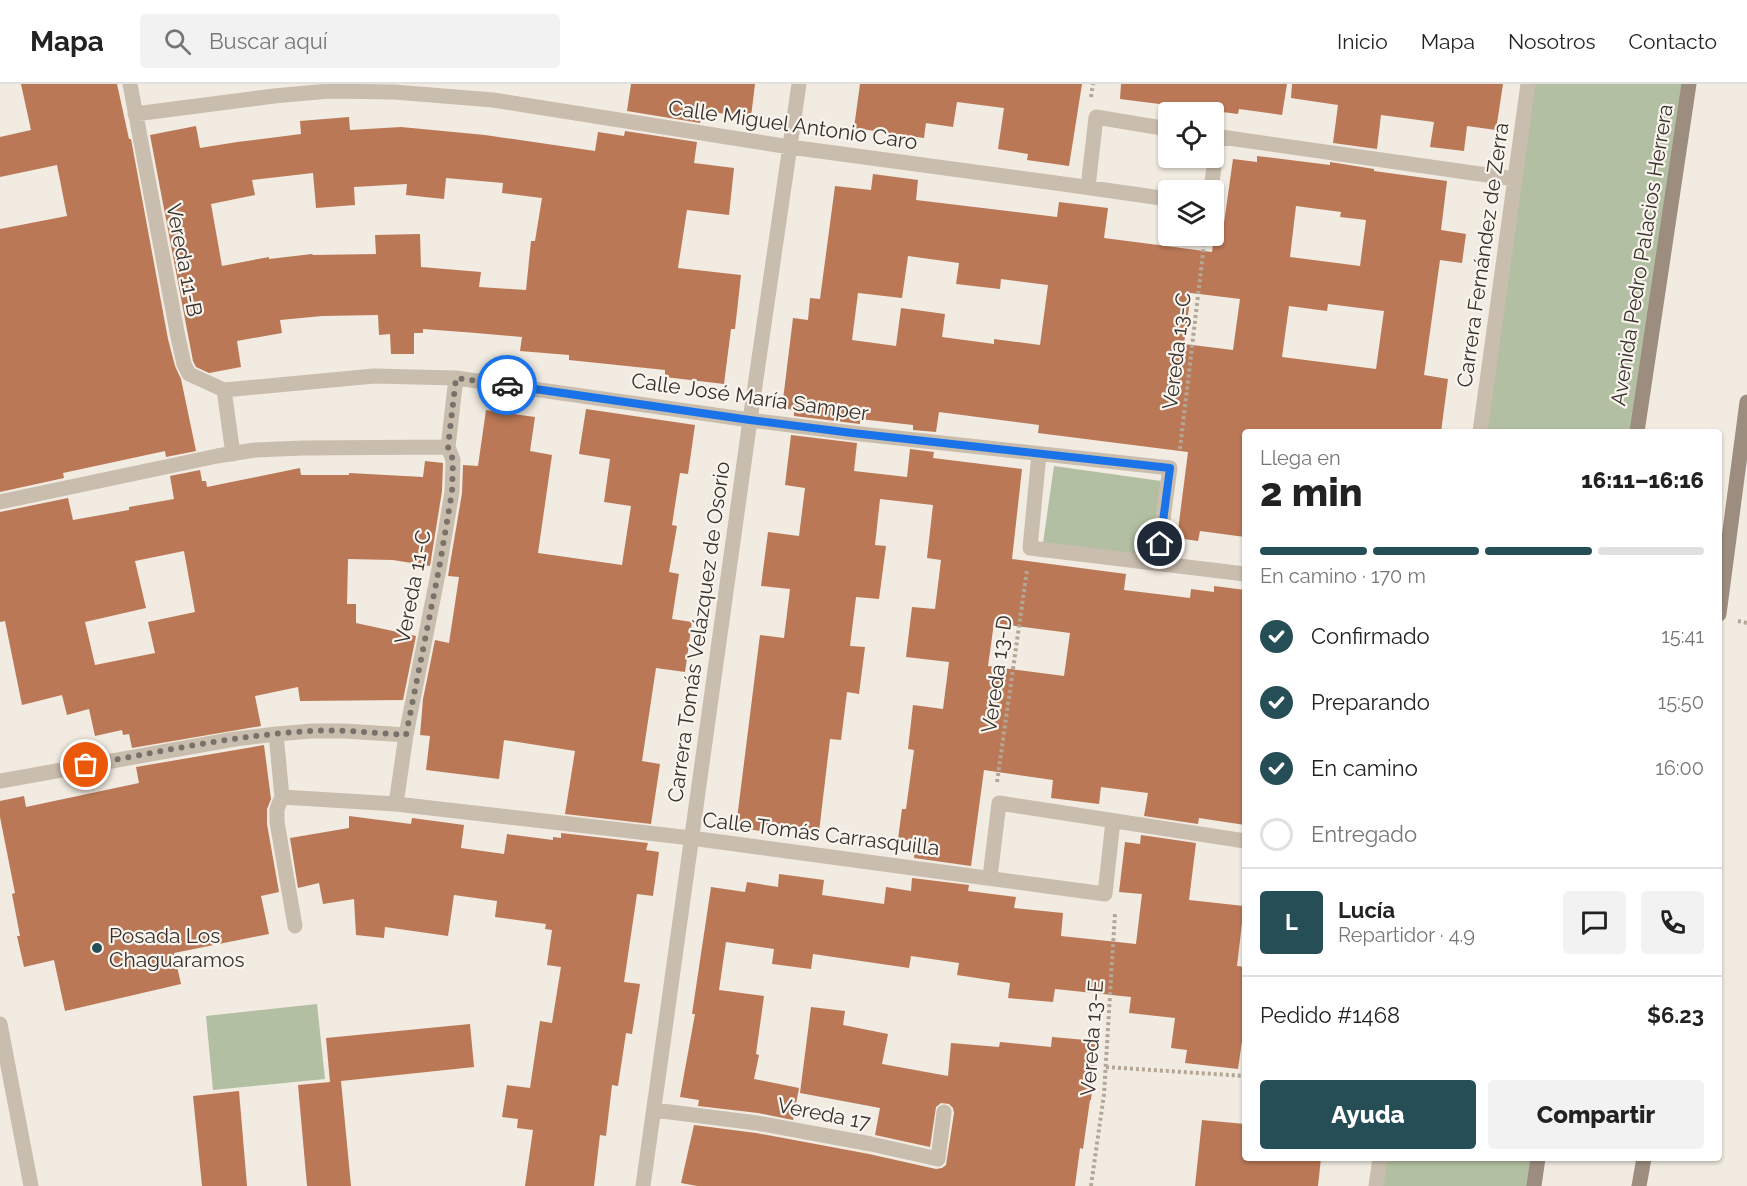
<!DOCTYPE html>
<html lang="es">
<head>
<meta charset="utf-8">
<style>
	:root { --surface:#fff; --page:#f2f2f2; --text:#222; --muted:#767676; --line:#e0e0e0; --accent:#254e56 }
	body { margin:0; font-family:Raleway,sans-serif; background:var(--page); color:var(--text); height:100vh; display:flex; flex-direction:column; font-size:22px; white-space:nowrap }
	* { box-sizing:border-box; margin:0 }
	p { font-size:20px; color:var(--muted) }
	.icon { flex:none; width:33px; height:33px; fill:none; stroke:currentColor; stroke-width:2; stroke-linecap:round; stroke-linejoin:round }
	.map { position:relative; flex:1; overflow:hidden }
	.details { position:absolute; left:1242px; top:345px; width:480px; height:732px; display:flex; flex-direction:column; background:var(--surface); border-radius:6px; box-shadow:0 2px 4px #0004 }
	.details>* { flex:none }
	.fabs { position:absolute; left:1158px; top:18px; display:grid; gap:12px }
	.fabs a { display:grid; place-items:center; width:66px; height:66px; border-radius:6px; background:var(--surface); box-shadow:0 2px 4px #0004; font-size:30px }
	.pin { position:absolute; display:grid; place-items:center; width:51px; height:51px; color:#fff; margin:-26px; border:3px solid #fff; border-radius:50%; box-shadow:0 2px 6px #0007 }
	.courier { position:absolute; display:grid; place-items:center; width:60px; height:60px; margin:-30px; border:4px solid #1a73e8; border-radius:50%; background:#fff; color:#222; box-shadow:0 2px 8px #0007 }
	.summary em { font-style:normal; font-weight:800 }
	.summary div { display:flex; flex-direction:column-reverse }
	.summary { display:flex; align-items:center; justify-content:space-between; height:102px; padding:0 18px }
	h1 { font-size:39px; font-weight:800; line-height:45px }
	.bar { display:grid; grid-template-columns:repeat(4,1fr); gap:9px 6px; align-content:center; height:72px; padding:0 18px }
	.bar i { height:8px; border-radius:4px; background:var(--line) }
	.bar .on { background:var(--accent) }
	.bar p { grid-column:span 4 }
	.line { display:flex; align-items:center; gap:15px; padding:0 18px; border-top:2px solid var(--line) }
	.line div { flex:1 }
	.round { display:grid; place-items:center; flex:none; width:63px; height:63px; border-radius:6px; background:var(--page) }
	ol { padding:0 18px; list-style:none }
	li { display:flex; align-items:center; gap:18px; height:66px }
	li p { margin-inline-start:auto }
	li .icon { padding:6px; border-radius:50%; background:var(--accent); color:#fff; stroke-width:4 }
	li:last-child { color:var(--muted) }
	li i { width:33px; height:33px; border:3px solid var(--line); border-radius:50% }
	.primary-button { display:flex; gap:12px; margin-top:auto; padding:12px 18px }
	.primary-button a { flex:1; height:69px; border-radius:6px; background:var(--accent); color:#fff; font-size:24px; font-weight:800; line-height:69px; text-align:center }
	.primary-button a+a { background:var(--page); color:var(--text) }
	header { display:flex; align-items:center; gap:36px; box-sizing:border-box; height:84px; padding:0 30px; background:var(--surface); border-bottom:2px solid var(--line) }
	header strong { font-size:28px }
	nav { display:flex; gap:33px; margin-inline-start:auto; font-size:21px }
	.search { width:420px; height:54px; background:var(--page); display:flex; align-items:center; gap:15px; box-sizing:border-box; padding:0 21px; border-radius:6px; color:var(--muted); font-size:22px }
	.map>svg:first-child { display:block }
</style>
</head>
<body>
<header>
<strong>Mapa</strong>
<div class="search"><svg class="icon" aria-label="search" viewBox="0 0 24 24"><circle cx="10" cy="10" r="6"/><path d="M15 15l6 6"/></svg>Buscar aquí</div>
<nav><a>Inicio</a><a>Mapa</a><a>Nosotros</a><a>Contacto</a></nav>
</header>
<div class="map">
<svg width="1747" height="1102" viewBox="0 0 1747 1102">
	<rect width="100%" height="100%" fill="#f1ebe1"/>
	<path fill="#b3bfa2" d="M1528,0H1689L1637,348H1480Z
		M1054,382L1161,397L1150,474L1043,459Z
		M317,920L325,995L213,1006L206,932Z
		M1380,1074H1538L1534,1102H1376Z"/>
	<path fill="#ba7856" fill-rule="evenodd" d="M21,0H117L129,55H131L168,255L175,282L181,295L196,367L166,373L165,367L63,389L64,394L0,408V145L67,132L57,81L0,93V53L31,46Z
		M631,0H755L751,33L702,27L700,39L627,27Z
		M860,0H1082L1069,82L1027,76L1028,70L998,65L1004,24L957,18L953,43L926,39L924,54L854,44Z
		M1121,0H1287L1282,31L1239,25L1238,30L1120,15Z
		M1292,0H1503L1496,46L1467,42L1464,67L1430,63L1434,38L1381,31L1377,65L1333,59L1338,21L1291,14Z
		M349,33L350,46L401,43L485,51L595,67L598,48L624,52L625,47L697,58L694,79L734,84L729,131L687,126L678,184L741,191L735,245H731L724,300L665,293V286L569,276V271L520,267L522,253L476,249L423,245V249H414V270H391L390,250L379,251L378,231L322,232L280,236L282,249L237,257L241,283L209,289L196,283L193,277L188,251L150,51L196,42L200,64L237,58L301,50L300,37ZM313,89L316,124L355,121L354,103L407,100L406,111L444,115L446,94L503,99L502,109L542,114L535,157H531L526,206L479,203L481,188L421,183L420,150L375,151L376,170L313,171L312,170L269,175V173L222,182L211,120L255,111L252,96Z
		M1257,72L1330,81V78L1374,85V87L1447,97L1441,146L1466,150L1462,179L1440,176L1424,291L1448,295L1441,348H1245V453L1200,447L1198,457L1177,454L1188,368L1038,349L1039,341L939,328L936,348L913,346V341L860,335V340L794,332V326L782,324L793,234L808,236L810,214L820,215L835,102L871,106L873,90L918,96L916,116L1057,133L1059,118L1108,124L1104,154L1212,168L1216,138L1224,139L1233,75L1257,78ZM1296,122L1341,128L1340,133L1366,136L1360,182L1290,173ZM908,172L959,179L956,200L1000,205L1001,195L1048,201L1040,261L994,255V260L942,253L945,230L901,224L896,262L852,256L858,209L902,214ZM1191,209L1240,215L1233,266L1184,260ZM1328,220L1384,227L1376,285L1282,273L1289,222L1327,227Z
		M586,325L695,341L688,390L680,389L672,441L677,442L669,488L679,490L672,535L692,538L685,588L656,584L642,677L660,680L651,740L565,730L575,667L504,656L499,695L426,686L430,652L420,651L423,615L435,556L449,559L459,493L448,492L462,409L463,381L478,382L486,326L535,333L530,367L552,371L538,469L622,481L631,422L604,418L610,375L579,370Z
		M791,351L857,359L854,387L907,393L910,365L934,368L933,374L1022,385L1012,475L1126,490L1124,506L1190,514L1191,505L1214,508V502L1245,506V741L1199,734L1198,740L1144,732L1148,709L1101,703L1099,720L1051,714L1053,696L984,686L971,782L914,774L916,757L898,755L902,725H906L914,666L908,665L913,621L943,625L949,578L906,573L912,523L935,525L941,476L927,474L933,421L880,415L875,461L886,462L879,515L856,513L850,562L865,563L859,610L847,608L841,656L830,655L819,748L761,741L760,747L736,743L760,551L784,554L790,505L761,502L768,448L799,452L805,404L785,401ZM994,539L1070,549L1064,592L988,582Z
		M425,377L443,379L442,407L430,482L393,476L348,475L347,520H356V539L416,552L403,616L300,617L298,603L255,612L261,642L132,664L129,650L123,651L122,646L95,652L89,625L67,631L62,611L22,621L5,537L0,538V428L68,414L73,436L129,426V423L174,415L170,392L200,386L202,397H206L207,403L300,384L301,391H349V389L423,393ZM184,467L195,528L148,538L155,569L95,581L85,538L146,524L135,477Z
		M264,661L271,715L267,725V740L279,808L261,812L269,850L174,869L181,900L65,927L54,876L24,883L17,852H20L12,810L15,809L0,733V717L24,712L26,723L139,699L136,683Z
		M349,732L411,740L412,734L464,741L461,764L504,770L507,750L553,756V753L561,754V749L648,759L646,766L659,768L653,812L637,810L624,898L640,900L632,950L626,949L618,1002L612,1001L606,1052L600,1051L594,1102H525L533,1046L517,1044L518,1035L502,1033L507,1001L530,1004L540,937L552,939L561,883L547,881L552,846L545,845L546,840L495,833L497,817L454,811L448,852L385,843L384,854L356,851L354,815L323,820L319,799L298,804L290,754L349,744Z
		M1141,751L1196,759L1189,816L1244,822L1237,882L1245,883V943H1244L1238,985L1185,979L1187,966L1171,964L1175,934L1129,929L1131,913L1055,905L1053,918L1008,914L1010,899L957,891L959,879L911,872L909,884L813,870L811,885L772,880L774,865L726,858L719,906L764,912L756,970L759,971L754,995L799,1004L793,1036L758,1029L698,1022L699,1016L680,1013L695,930H692L711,803L745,808L747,798L778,803L779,790L824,796L822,811L884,820L886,803L911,807L912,794L969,801L968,807L1016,813L1014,824L1063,829L1061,852L1136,860L1142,810L1119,808L1125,758L1140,760Z
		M811,923L845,927L843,941L888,950L882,980L948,992L951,959L999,963L1000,958L1051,963L1052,953L1097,957L1091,1016H1090L1083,1065L1080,1064L1075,1102H697L681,1099L694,1041L756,1049L869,1070L936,1085L942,1084L946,1081L954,1029L953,1024L949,1020L941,1019L936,1023L930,1063L875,1051L880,1024L800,1009Z
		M470,940L474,983L341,997L351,1102H307L298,1001L330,998L326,954Z
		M239,1007L247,1102H202L193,1012Z
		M1202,1036L1245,1040V1074H1321L1318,1102H1195Z"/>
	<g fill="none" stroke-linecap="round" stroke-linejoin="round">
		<path stroke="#b4a798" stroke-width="4" stroke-dasharray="3 3" stroke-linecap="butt" d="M1091,13L1093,0
			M1180,365L1205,152
			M1738,537L1747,539
			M997,698L1027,486
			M1106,983L1245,992
			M1091,1102L1104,1010L1115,829"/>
		<path stroke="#c9bdae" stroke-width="15" d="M130,0L178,253L184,280L189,290L224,306L374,292L456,294L750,336L852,349L1170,384L1157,479
			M135,30L274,12L329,7L394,8L493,16L790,63L1063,100L1168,115
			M1214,52L1515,95
			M1088,103L1096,33L1168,45
			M1211,106L1218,53
			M224,306L233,370
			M1480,348L1528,0
			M448,363L456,294
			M1039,370L1030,464L1245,490
			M0,418L217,372L255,366L303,364L448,363
			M276,650L282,713L277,725V738L295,842
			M0,697L235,655L276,650L312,647H345L406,651
			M282,713L396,720L691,754L1105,810L1113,737
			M396,720L406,651L439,485L452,408L453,376L448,363
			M990,793L999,719L1245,757
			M0,940L31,1102
			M654,1026L757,1039L871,1060L938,1075L944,1028
			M643,1102L750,336L799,0
			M1376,1102L1380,1074"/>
		<path stroke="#9c8d7f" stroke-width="15" d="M1637,348L1689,0
			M1719,530L1747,318
			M1534,1102L1538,1074
			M1639,1102L1644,1074"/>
	</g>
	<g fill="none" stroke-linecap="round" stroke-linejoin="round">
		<path stroke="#79726b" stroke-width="6" stroke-dasharray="0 10.8" d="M86,681C158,668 237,651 310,647C342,645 374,649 406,651L439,485L452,408L453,376L448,363L456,294L507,301"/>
		<path stroke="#1a73e8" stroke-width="8" d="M507,301L750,336L852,349L1170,384L1160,460"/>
	</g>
	<circle fill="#254e56" stroke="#f9f5ee" stroke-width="2" cx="97" cy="864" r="6"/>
	<g text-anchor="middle" stroke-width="4.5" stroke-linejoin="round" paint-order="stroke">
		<g font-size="21" fill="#38312c" stroke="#f9f5ee">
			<text transform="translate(793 41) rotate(8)" y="7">Calle Miguel Antonio Caro</text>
			<text transform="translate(1483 171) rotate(-82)" y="7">Carrera Fernández de Zerra</text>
			<text transform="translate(1642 171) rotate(-81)" y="7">Avenida Pedro Palacios Herrera</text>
			<text transform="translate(184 176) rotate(79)" y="7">Vereda 11-B</text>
			<text transform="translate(1177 267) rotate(-83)" y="7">Vereda 13-C</text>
			<text transform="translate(750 313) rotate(8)" y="7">Calle José María Samper</text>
			<text transform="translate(413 503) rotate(-79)" y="7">Vereda 11-C</text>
			<text transform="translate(699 548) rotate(-82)" y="7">Carrera Tomás Velázquez de Osorio</text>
			<text transform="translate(997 590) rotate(-82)" y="7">Vereda 13-D</text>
			<text transform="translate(821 750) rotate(7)" y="7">Calle Tomás Carrasquilla</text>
			<text transform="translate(1092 954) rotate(-86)" y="7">Vereda 13-E</text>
			<text transform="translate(824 1030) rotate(11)" y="7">Vereda 17</text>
		</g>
		<g font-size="21" fill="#38312c" stroke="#f9f5ee" text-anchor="start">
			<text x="109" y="859">Posada Los<tspan x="109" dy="24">Chaguaramos</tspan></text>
		</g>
	</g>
</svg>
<div class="fabs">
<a><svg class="icon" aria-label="locate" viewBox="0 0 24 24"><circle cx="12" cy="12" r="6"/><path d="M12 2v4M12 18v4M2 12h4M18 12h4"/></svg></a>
<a><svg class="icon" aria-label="layers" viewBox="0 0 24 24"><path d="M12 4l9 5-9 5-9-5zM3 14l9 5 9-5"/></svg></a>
</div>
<div class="pin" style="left:86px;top:681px;background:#ea580c"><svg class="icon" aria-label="bag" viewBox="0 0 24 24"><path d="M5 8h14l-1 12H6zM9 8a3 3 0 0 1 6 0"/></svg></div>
<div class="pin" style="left:1160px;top:460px;background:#1f2937"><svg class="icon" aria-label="home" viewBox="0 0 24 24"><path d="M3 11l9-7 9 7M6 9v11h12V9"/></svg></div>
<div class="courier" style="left:507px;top:301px"><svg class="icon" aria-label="car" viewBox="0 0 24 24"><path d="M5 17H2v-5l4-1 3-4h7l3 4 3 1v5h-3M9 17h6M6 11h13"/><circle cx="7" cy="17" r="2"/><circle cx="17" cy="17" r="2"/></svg></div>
<section class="details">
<div class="summary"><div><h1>2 min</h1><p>Llega en</p></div><em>16:11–16:16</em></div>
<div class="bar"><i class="on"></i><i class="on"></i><i class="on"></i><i></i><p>En camino · 170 m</p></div>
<ol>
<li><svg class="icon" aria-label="check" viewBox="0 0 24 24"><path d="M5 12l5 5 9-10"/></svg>Confirmado<p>15:41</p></li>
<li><svg class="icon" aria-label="check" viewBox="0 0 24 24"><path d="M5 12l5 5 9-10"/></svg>Preparando<p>15:50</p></li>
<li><svg class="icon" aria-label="check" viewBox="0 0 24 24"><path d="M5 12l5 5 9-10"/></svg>En camino<p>16:00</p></li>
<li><i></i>Entregado</li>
</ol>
<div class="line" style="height:108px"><b class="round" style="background:var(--accent);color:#fff">L</b><div><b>Lucía</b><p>Repartidor · 4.9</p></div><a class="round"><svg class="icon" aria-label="chat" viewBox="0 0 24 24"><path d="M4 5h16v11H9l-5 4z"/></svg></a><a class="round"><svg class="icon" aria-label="phone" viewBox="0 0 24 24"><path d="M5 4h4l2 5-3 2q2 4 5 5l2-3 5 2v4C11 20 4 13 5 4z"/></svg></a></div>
<div class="line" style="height:78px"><div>Pedido #1468</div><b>$6.23</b></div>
<div class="primary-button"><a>Ayuda</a><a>Compartir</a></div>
</section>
</div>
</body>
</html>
